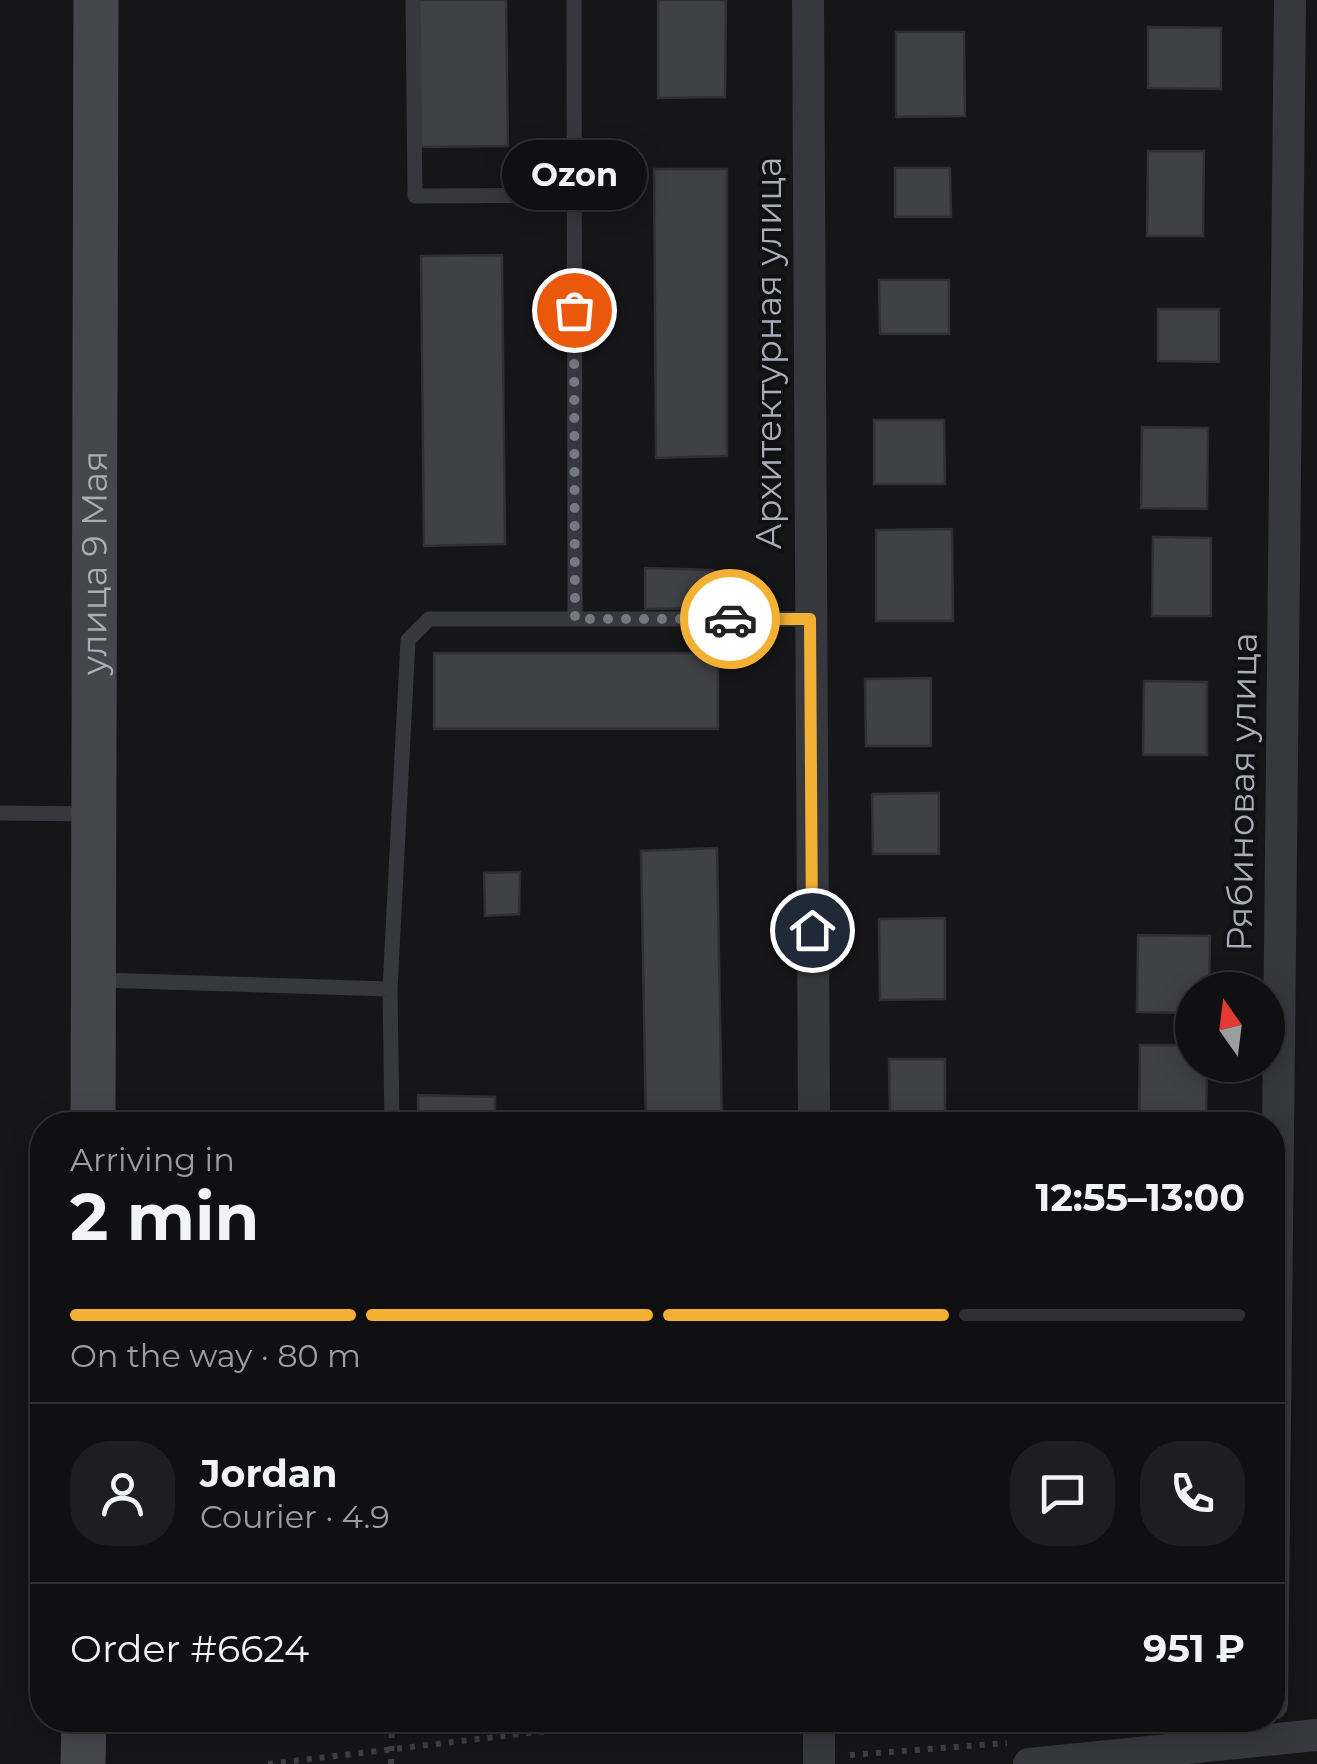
<!DOCTYPE html>
<html lang="en">
<head>
<meta charset="utf-8">
<style>
	:root { --surface:#101012; --page:#1e1e20; --text:#f1f3f6; --muted:#9c9d9f; --line:#303032; --accent:#f2b134 }
	body { margin:0; font-family:Montserrat,sans-serif; background:var(--page); color:var(--text); height:100vh; display:flex; flex-direction:column; font-size:38px; white-space:nowrap }
	* { box-sizing:border-box; margin:0 }
	p { font-size:32px; color:var(--muted) }
	.icon { flex:none; width:55px; height:55px; fill:none; stroke:currentColor; stroke-width:2; stroke-linecap:round; stroke-linejoin:round }
	.map { position:relative; flex:1; overflow:hidden }
	.details { position:absolute; left:30px; top:1112px; width:1255px; height:620px; display:flex; flex-direction:column; background:var(--surface); border-radius:40px; box-shadow:0 5px 25px #0003,0 0 0 2px var(--line) }
	.details>* { flex:none }
	.needle { width:65px; rotate:346deg }
	.tools { position:absolute; left:1175px; top:972px; display:grid; gap:20px }
	.tools a { display:grid; place-items:center; width:110px; height:110px; border-radius:50%; background:var(--surface); box-shadow:0 5px 25px #0003,0 0 0 2px var(--line); font-size:50px }
	.pin { position:absolute; display:grid; place-items:center; width:85px; height:85px; color:#fff; margin:-42px; border:5px solid #fff; border-radius:50%; box-shadow:0 2px 10px #0007 }
	.courier { position:absolute; display:grid; place-items:center; width:100px; height:100px; margin:-50px; border:8px solid #f2b134; border-radius:50%; background:#fff; color:#222; box-shadow:0 2px 12px #0007 }
	.bubble { position:absolute; height:70px; border-radius:35px; background:var(--surface); box-shadow:0 5px 25px #0003,0 0 0 2px var(--line); font-size:32px; font-weight:700; line-height:70px; text-align:center }
	.overview em { font-style:normal; font-weight:700 }
	.overview div { display:flex; flex-direction:column-reverse }
	.overview { display:flex; align-items:center; justify-content:space-between; height:170px; padding:0 40px }
	h1 { font-size:65px; font-weight:700; line-height:75px }
	.bar { display:grid; grid-template-columns:repeat(4,1fr); gap:15px 10px; align-content:center; height:120px; padding:0 40px }
	.bar i { height:12px; border-radius:8px; background:var(--line) }
	.bar .on { background:var(--accent) }
	.bar p { grid-column:span 4 }
	.line { display:flex; align-items:center; gap:25px; padding:0 40px; border-top:2px solid var(--line) }
	.line div { flex:1 }
	.round { display:grid; place-items:center; flex:none; width:105px; height:105px; border-radius:40px; background:var(--page) }
	.map>svg:first-child { display:block }
</style>
</head>
<body>
<div class="map">
<svg width="1317" height="1764" viewBox="0 0 1317 1764">
	<rect width="100%" height="100%" fill="#161618"/>
	<path fill="#404145" stroke="#303034" stroke-width="2.5" d="M417,0H506L508,146L419,147Z
		M658,0H726L725,97L658,98Z
		M1148,27L1221,28V89L1148,88Z
		M896,32H964L965,116L896,117Z
		M1148,151H1204L1203,236H1147Z
		M895,168H950L951,217H895Z
		M654,169H727V456L656,458Z
		M502,255L505,544L424,546L421,256Z
		M879,280H949V334H880Z
		M1158,309H1219V362L1158,361Z
		M874,420H944L945,484H874Z
		M1142,427L1208,428L1207,509L1141,508Z
		M952,529L953,621H876V530Z
		M1153,537L1211,538V616H1152Z
		M645,568L713,570L712,608L645,609Z
		M434,653H718V729H434Z
		M931,678V746H866L865,679Z
		M1144,681L1207,682V755H1143Z
		M939,793V854H873L872,794Z
		M717,848L722,1125H646L641,851Z
		M520,872L519,914L485,916L484,873Z
		M945,918V999L880,1000L879,919Z
		M1138,935L1210,936L1209,990H1192V1013L1137,1012Z
		M1140,1045H1192V1065H1207L1206,1125H1139Z
		M889,1059H945V1125H890Z
		M418,1095L495,1097V1125H418Z"/>
	<g fill="none" stroke-linecap="round" stroke-linejoin="round">
		<path stroke="#3d3f44" stroke-width="6" stroke-dasharray="5 8" stroke-linecap="butt" d="M850,1755L1007,1743
			M268,1764L638,1720
			M391,1764L392,1720"/>
		<path stroke="#37383d" stroke-width="15" d="M413,0L415,196L574,195
			M574,0L575,619
			M0,813L91,814
			M99,980L390,989L408,640L429,619H810
			M390,989L392,1125"/>
		<path stroke="#37383d" stroke-width="32" d="M808,0L814,1125
			M1272,1704L1290,0
			M819,1720V1764
			M1029,1764L1317,1735"/>
		<g stroke="#45474d" stroke-width="45">
			<path id="s1" d="M93,1125L96,0"/>
			<path d="M83,1764L84,1720"/>
		</g>
	</g>
	<g fill="none" stroke-linecap="round" stroke-linejoin="round">
		<path stroke="#757880" stroke-width="10" stroke-dasharray="0 18" d="M574,310L575,619H730"/>
		<path stroke="#f2b134" stroke-width="12" d="M730,619H810L812,930"/>
	</g>
	<g text-anchor="middle" stroke-width="8" stroke-linejoin="round" paint-order="stroke">
		<g font-size="35" fill="#a8adb8" stroke="#111113">
			<text transform="translate(769 353) rotate(-90)" y="12">Архитектурная улица</text>
			<text dy="12" stroke="none"><textPath href="#s1" startOffset="562">улица 9 Мая</textPath></text>
			<text transform="translate(1242 792) rotate(-89)" y="12">Рябиновая улица</text>
		</g>
	</g>
</svg>
<div class="tools">
<a><svg class="needle" viewBox="-14 -14 28 28"><path d="M0-13l5 13h-10z" fill="#e53935"/><path d="M0 13l5-13h-10z" fill="#9c9d9f"/></svg></a>
</div>
<div class="pin" style="left:574px;top:310px;background:#ea580c"><svg class="icon" aria-label="bag" viewBox="0 0 24 24"><path d="M5 8h14l-1 12H6zM9 8a3 3 0 0 1 6 0"/></svg></div>
<div class="pin" style="left:812px;top:930px;background:#1f2937"><svg class="icon" aria-label="home" viewBox="0 0 24 24"><path d="M3 11l9-7 9 7M6 9v11h12V9"/></svg></div>
<div class="courier" style="left:730px;top:619px"><svg class="icon" aria-label="car" viewBox="0 0 24 24"><path d="M5 17H2v-5l4-1 3-4h7l3 4 3 1v5h-3M9 17h6M6 11h13"/><circle cx="7" cy="17" r="2"/><circle cx="17" cy="17" r="2"/></svg></div>
<div class="bubble" style="left:502px;top:140px;width:145px">Ozon</div>
<section class="details">
<div class="overview"><div><h1>2 min</h1><p>Arriving in</p></div><em>12:55–13:00</em></div>
<div class="bar"><i class="on"></i><i class="on"></i><i class="on"></i><i></i><p>On the way · 80 m</p></div>
<div class="line" style="height:180px"><a class="round"><svg class="icon" aria-label="person" viewBox="0 0 24 24"><circle cx="12" cy="8" r="4"/><path d="M4 21q1-7 8-7t8 7"/></svg></a><div><b>Jordan</b><p>Courier · 4.9</p></div><a class="round"><svg class="icon" aria-label="chat" viewBox="0 0 24 24"><path d="M4 5h16v11H9l-5 4z"/></svg></a><a class="round"><svg class="icon" aria-label="phone" viewBox="0 0 24 24"><path d="M5 4h4l2 5-3 2q2 4 5 5l2-3 5 2v4C11 20 4 13 5 4z"/></svg></a></div>
<div class="line" style="height:130px"><div>Order #6624</div><b>951 ₽</b></div>
</section>
</div>
</body>
</html>
